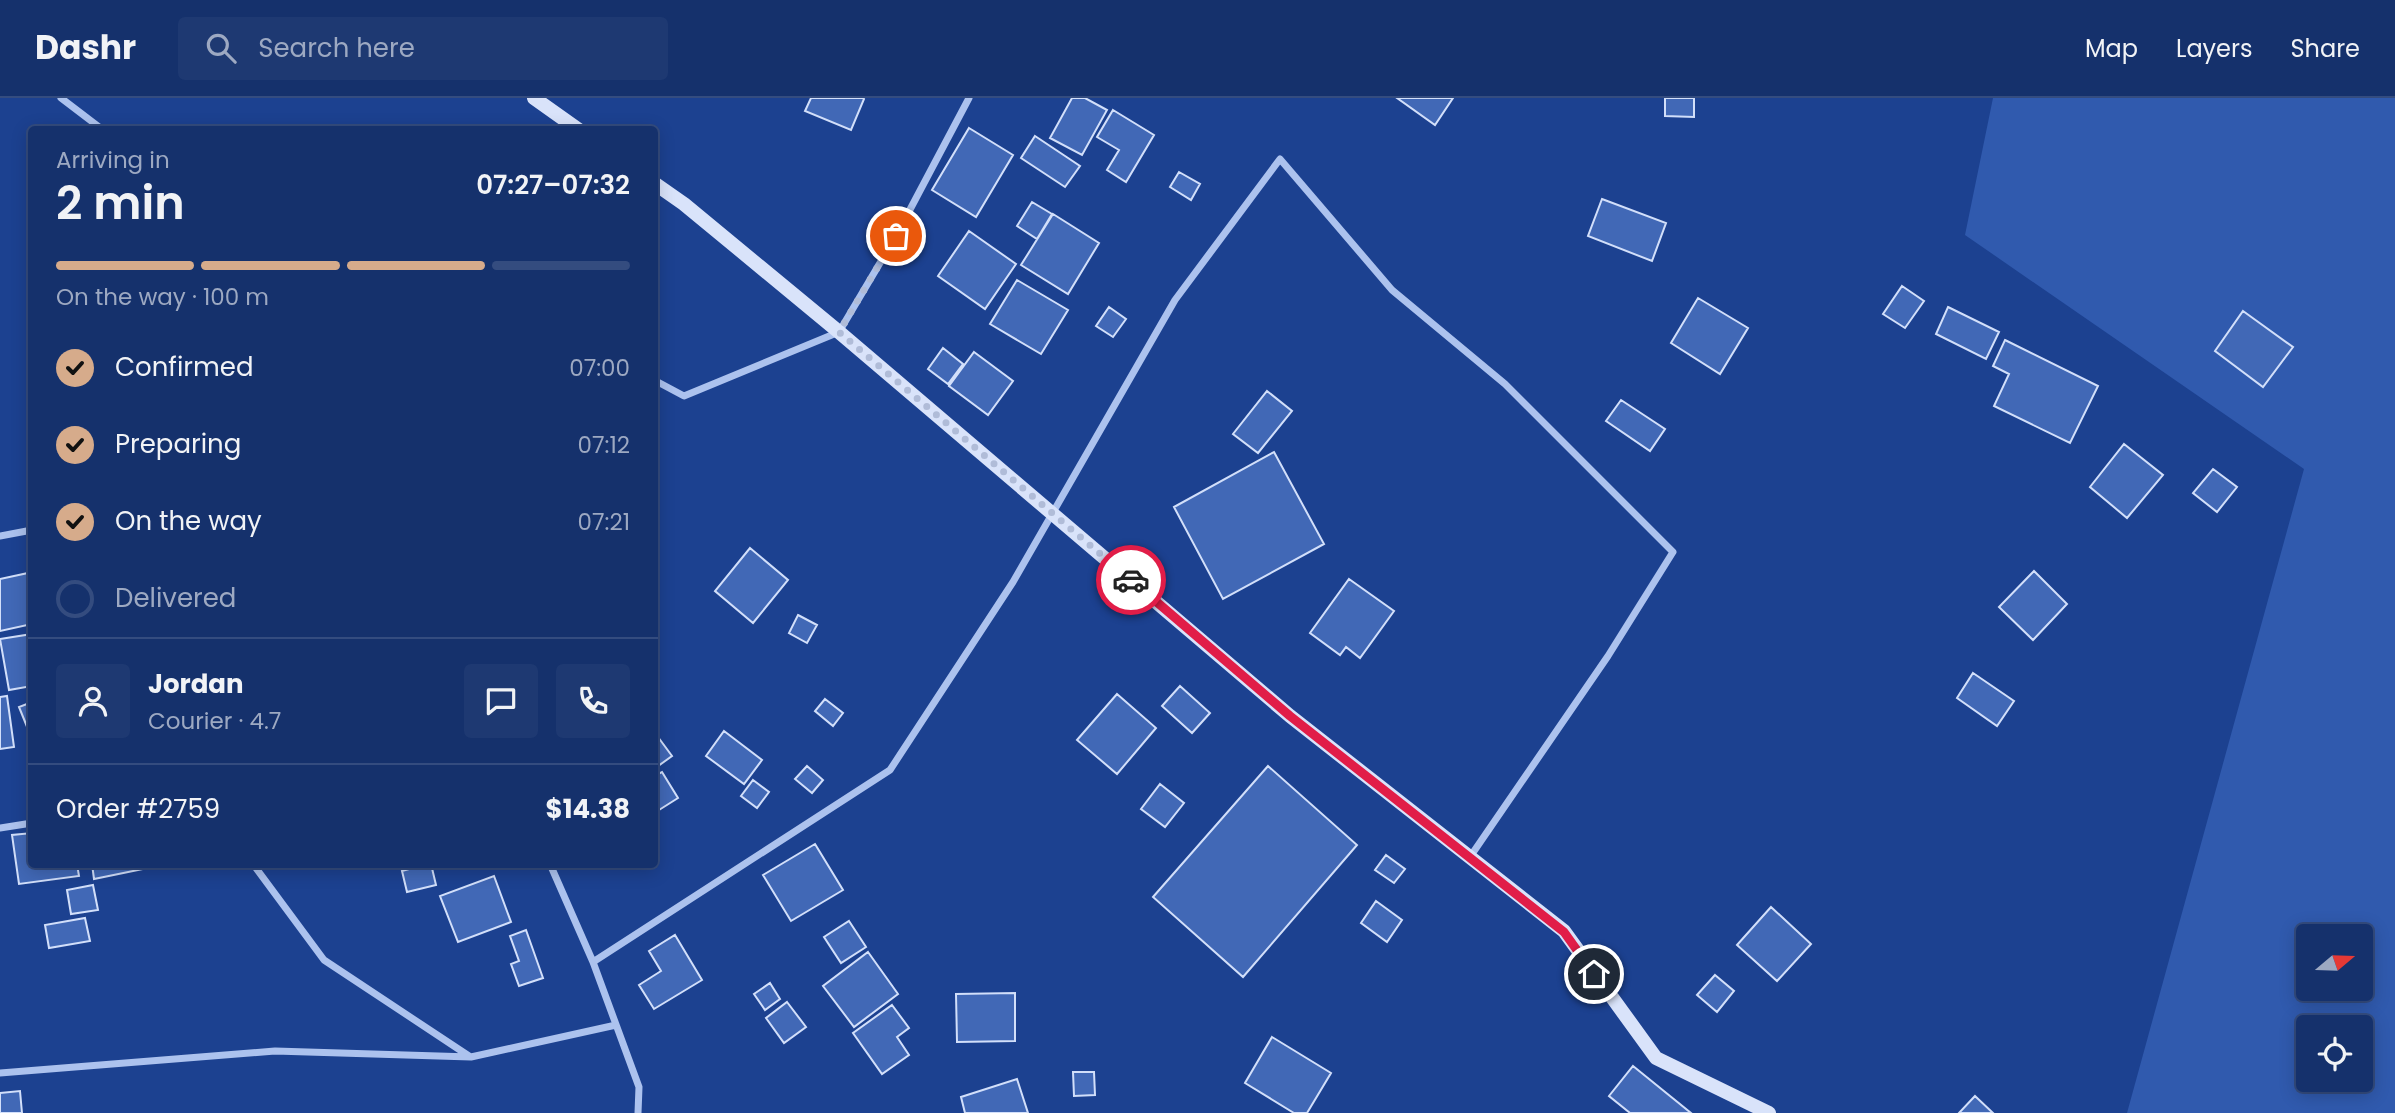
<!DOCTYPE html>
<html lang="en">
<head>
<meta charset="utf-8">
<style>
	:root { --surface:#15316c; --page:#1e3972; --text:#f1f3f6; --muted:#9da9c2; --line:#344c7f; --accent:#d6ab8b }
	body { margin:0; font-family:Poppins,sans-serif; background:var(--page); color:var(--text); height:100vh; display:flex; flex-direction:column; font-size:26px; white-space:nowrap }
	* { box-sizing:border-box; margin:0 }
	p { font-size:23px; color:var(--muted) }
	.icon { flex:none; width:38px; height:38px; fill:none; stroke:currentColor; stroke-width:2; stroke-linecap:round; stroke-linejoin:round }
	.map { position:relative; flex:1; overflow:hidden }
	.details { position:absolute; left:28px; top:28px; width:630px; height:742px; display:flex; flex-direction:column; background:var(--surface); border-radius:7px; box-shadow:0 4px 18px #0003,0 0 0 2px var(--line) }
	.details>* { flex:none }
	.needle { width:46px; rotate:71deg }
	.controls { position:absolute; left:2296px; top:826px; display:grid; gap:14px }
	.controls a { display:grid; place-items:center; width:77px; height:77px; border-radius:7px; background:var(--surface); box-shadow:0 4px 18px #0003,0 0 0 2px var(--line); font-size:35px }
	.pin { position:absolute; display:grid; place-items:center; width:60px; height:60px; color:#fff; margin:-30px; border:4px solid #fff; border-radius:50%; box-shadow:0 2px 7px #0007 }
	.courier { position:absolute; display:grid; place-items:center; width:70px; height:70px; margin:-35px; border:5px solid #e11d48; border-radius:50%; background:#fff; color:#222; box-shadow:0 2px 9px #0007 }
	.headline em { font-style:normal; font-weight:600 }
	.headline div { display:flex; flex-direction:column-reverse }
	.headline { display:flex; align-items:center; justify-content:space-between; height:119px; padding:0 28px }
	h1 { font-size:46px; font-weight:600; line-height:52px }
	.bar { display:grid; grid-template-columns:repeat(4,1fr); gap:10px 7px; align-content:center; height:84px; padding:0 28px }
	.bar i { height:9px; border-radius:5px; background:var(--line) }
	.bar .current { background:var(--accent) }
	.bar p { grid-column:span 4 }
	.line { display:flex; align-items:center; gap:18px; padding:0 28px; border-top:2px solid var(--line) }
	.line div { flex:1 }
	.round { display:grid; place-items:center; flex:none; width:74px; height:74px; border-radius:7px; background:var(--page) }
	ol { padding:0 28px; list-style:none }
	li { display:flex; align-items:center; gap:21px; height:77px }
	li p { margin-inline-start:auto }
	li .icon { padding:7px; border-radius:50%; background:var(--accent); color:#111; stroke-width:4 }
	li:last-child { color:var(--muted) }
	li i { width:38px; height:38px; border:4px solid var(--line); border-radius:50% }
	header { display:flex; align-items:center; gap:42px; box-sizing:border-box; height:98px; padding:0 35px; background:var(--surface); border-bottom:2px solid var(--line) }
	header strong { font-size:33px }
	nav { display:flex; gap:38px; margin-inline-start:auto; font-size:24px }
	.search { width:490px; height:63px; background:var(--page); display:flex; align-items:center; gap:18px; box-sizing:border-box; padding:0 24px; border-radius:7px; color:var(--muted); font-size:26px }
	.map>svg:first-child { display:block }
</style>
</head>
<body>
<header>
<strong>Dashr</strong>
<div class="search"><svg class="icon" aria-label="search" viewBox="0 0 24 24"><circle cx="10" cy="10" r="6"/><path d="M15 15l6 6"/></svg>Search here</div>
<nav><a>Map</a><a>Layers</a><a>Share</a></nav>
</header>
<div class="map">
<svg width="2395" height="1015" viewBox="0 0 2395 1015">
	<rect width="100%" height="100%" fill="#1c4190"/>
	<path fill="#305aae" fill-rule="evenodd" d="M1993,0H2395V1015H2127L2304,371L1965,137ZM2308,838H2361V891H2308ZM2308,929H2361V982H2308Z"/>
	<path fill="#4168b6" stroke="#d2dffa" stroke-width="2" d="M811,0H863L864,1L851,32L805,13Z
		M1072,0H1085L1107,12L1082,57L1050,40Z
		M1397,0H1453L1435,27Z
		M1665,0H1694V19L1665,18Z
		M1113,12L1154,37L1126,84L1107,72L1119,52L1097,39Z
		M969,30L1013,57L976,119L932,92Z
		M1035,38L1080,68L1065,89L1021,60Z
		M1179,74L1200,86L1191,102L1170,89Z
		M1602,101L1666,125L1652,163L1588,138Z
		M1032,104L1052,116L1037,141L1017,128Z
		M1053,116L1099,145L1068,196L1021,167Z
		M969,133L1016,166L985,211L938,178Z
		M1017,182L1068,212L1041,256L990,226Z
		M1902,188L1924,203L1905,230L1883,216Z
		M1698,200L1748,230L1720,276L1671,245Z
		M1109,209L1126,221L1113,239L1096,228Z
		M1948,209L1999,234L1986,261L1936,236Z
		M2243,213L2293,249L2263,289L2215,253Z
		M2005,242L2098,288L2070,345L1994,308L2009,276L1993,268Z
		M943,250L963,266L948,286L928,271Z
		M974,254L1013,283L988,317L949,288Z
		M1267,293L1292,313L1258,355L1233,336Z
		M1621,302L1665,331L1650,353L1606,323Z
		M2124,346L2163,377L2127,420L2090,389Z
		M1274,354L1324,446L1223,501L1174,409Z
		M2213,371L2237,389L2217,414L2193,395Z
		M750,450L788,482L753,525L715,493Z
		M2034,473L2067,506L2033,542L1999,509Z
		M28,475L32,492V526L0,533V481Z
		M1349,481L1394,513L1360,560L1346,549L1340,557L1310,535Z
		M798,517L817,527L807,545L789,535Z
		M32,536V588L9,592L0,541Z
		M1973,575L2014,603L1997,628L1957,600Z
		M1180,588L1210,615L1192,635L1162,608Z
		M1117,596L1156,630L1117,676L1077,642Z
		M7,598L14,649L0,651V599Z
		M825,601L843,615L833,628L815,613Z
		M32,604V641L19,609Z
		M724,633L762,662L744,686L706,658Z
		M658,639L672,658L654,671V641Z
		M807,668L823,682L812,695L795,681Z
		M1268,668L1357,747L1243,879L1153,799Z
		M662,674L678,700L659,712L654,705V678Z
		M753,682L769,694L757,710L741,698Z
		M1160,686L1184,705L1165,729L1141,711Z
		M32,735V766H77L79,778L19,786L12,737Z
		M815,746L843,792L791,823L763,777Z
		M1386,757L1405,771L1394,785L1375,772Z
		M92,766H142L143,771L94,781Z
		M427,766H431L436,787L407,794L402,773Z
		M494,778L511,824L458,844L440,798Z
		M93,787L98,812L71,816L67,792Z
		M1376,803L1402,822L1387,844L1361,825Z
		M1771,809L1811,846L1777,883L1737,847Z
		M85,820L90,843L49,850L45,827Z
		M849,823L866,849L841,865L824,839Z
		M526,832L543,880L519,888L511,866L519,863L510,838Z
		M675,837L702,882L654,911L639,887L661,873L649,853Z
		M868,854L898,896L854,929L823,888Z
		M1715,877L1734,893L1717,914L1697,897Z
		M770,885L780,901L765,912L754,896Z
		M1015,895V943L957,944L956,896Z
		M787,904L806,929L784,945L766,920Z
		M892,907L909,930L897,939L909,957L882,976L853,935Z
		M1272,939L1331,975L1307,1015H1294L1245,985Z
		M1633,968L1691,1015H1630L1609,998Z
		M1073,974H1094L1095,997L1074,998Z
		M1017,981L1028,1015H965L961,999Z
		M20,993L22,1015H0V995Z
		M1975,998L1993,1015H1959Z"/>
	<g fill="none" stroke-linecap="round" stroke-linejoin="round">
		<path stroke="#acc2ee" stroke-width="7" d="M61,0L103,32
			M654,282L684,298L839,234L896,138L969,0
			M0,438L32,432
			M0,730L32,725
			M253,766L324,862L469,958
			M550,766L593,864L639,989L638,1015
			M593,864L890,672L1013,484L1175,202L1280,61L1392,192L1505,286L1673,454L1608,558L1470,759
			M0,975L275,953L471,959L616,927"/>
		<path stroke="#d9e3fa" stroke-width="14" d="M534,0L579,32
			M654,85L684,106L839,234L1290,618L1564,833L1656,960L1769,1015"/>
	</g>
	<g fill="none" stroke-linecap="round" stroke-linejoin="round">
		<path stroke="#b0bcd8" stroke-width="7" stroke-dasharray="0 12.6" d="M896,138L839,234L1131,482"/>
		<path stroke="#e11d48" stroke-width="9" d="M1131,482L1290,618L1564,834L1594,876"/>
	</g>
</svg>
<div class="controls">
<a><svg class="needle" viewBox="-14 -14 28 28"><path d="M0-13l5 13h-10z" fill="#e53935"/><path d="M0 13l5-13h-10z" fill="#9da9c2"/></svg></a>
<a><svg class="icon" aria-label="locate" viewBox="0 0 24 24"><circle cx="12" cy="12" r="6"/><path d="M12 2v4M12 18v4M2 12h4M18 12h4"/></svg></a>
</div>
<div class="pin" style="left:896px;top:138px;background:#ea580c"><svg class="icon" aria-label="bag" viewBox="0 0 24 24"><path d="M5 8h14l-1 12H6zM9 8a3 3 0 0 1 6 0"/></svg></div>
<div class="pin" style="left:1594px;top:876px;background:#1f2937"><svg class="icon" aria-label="home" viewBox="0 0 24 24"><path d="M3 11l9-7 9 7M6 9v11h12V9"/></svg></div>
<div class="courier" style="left:1131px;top:482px"><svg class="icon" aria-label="car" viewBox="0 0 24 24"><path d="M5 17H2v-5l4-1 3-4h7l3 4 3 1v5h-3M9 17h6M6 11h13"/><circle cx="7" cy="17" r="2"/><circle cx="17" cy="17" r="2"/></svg></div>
<section class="details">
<div class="headline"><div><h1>2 min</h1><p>Arriving in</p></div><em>07:27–07:32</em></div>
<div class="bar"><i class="current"></i><i class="current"></i><i class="current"></i><i></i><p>On the way · 100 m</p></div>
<ol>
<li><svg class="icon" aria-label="check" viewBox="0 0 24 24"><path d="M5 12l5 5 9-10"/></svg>Confirmed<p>07:00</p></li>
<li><svg class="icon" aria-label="check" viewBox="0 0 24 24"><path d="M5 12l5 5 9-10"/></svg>Preparing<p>07:12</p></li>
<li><svg class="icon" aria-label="check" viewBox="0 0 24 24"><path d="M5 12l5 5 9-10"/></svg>On the way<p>07:21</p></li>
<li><i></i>Delivered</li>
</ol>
<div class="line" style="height:126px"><a class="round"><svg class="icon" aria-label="person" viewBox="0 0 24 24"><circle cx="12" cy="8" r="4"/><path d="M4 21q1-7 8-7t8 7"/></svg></a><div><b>Jordan</b><p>Courier · 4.7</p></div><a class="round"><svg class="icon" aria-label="chat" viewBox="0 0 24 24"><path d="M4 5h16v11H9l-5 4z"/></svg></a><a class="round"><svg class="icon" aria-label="phone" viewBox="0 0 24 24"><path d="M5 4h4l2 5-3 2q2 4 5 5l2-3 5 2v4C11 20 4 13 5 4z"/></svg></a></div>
<div class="line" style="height:91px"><div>Order #2759</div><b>$14.38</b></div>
</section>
</div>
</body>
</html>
